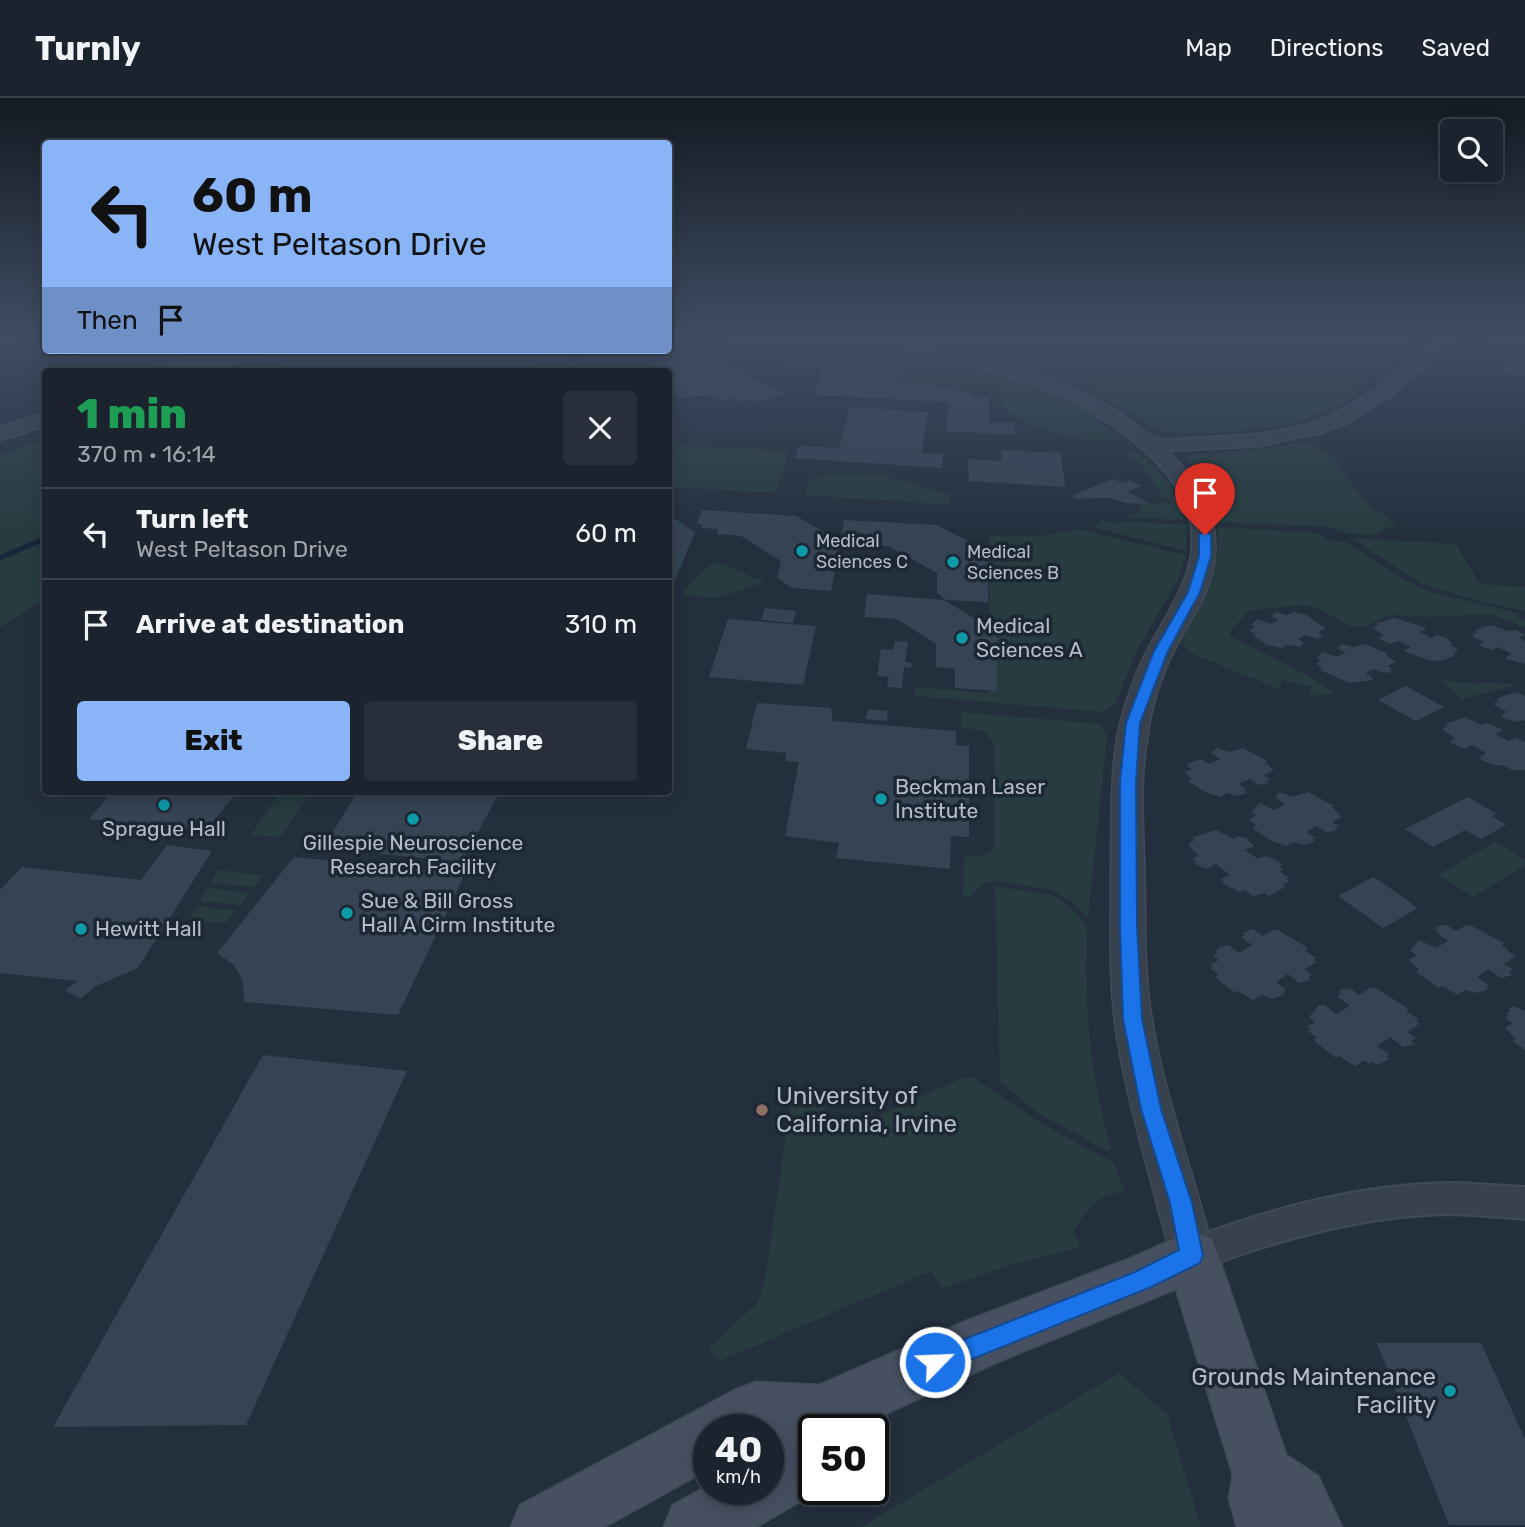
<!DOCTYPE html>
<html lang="en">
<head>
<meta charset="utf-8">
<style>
	:root { --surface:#1b232e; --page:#282f3a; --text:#f1f3f6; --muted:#a0a4aa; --line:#39404a; --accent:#8ab4f8 }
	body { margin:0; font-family:Rubik,sans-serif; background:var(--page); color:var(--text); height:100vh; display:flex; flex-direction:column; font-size:26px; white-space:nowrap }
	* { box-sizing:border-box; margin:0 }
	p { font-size:23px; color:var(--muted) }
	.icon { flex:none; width:38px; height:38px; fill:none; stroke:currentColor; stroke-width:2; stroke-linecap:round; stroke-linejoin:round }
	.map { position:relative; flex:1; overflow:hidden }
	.panel { position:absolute; left:42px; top:270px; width:630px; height:427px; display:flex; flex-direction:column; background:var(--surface); border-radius:7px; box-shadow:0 4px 18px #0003,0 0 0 2px var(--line) }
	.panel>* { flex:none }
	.hud { position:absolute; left:42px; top:42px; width:630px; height:214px; border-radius:7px; box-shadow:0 4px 18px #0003,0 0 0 2px var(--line); background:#8ab4f8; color:#111; overflow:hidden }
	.tools { position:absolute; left:1440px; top:21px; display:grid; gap:14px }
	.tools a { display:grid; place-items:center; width:63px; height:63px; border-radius:7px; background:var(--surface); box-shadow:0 4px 18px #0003,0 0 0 2px var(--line); font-size:35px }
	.speed { position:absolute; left:693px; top:1316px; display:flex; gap:14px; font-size:35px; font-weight:700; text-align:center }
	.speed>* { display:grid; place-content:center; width:91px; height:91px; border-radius:50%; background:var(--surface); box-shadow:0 4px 18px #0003,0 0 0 2px var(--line); line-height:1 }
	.speed small { font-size:18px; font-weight:400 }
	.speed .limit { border:4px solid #111; border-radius:10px; background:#fff; color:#111 }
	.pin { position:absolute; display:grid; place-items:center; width:60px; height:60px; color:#fff; margin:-72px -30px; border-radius:50% 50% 50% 0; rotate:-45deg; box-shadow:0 0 7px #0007 }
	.pin .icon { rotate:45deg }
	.me { position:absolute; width:77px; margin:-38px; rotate:66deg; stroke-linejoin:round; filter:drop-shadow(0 0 5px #0008) }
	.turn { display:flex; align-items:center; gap:24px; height:147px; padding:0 35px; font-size:32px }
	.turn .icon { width:91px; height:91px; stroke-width:2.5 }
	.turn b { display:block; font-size:49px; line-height:60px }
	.then { display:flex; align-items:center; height:66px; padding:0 35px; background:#0003; gap:14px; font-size:26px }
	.round { display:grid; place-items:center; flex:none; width:74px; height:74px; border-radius:7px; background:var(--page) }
	.overview { display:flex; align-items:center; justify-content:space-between; height:119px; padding:0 35px }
	h1 { font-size:42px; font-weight:800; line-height:52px; color:#1e9e55 }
	.button { display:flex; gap:14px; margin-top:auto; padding:14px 35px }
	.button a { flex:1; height:80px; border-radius:7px; background:var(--accent); color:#111; font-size:28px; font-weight:800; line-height:80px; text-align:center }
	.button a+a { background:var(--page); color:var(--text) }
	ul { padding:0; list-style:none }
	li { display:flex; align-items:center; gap:21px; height:91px; padding:0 35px; border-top:2px solid var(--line) }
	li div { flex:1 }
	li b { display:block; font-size:26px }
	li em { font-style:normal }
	header { display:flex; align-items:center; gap:42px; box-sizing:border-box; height:98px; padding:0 35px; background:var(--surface); border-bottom:2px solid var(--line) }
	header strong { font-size:33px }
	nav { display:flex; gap:38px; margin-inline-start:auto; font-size:24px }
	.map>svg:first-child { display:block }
</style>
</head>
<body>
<header>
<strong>Turnly</strong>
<nav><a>Map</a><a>Directions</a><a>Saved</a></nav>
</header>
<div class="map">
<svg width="1525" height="1429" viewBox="0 0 1525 1429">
	<rect width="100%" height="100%" fill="#242f3e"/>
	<!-- green -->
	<path fill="#263c3f" d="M 711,239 L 857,239 L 902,248 L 982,268 L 1029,285 L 1091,316 L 1089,317 L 1119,339 C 1100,351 1015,328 1003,308 C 1002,304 1001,301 1000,297 L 993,293 L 898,287 L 899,272 L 790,266 Z
		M 908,239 L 1419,239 L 1349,302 L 1299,324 L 1244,333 L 1189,336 L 1167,334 L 1153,329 L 1104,299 L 1048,274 L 971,252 Z
		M 324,252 L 546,252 L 532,271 L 527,273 L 260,273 Z
		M 45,341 L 45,501 L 0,529 L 0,357 Z
		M 1308,343 L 1335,360 L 1347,381 L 1368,406 L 1396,426 L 1373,437 L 1349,436 L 1330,429 L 1216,424 L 1198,384 L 1204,383 L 1188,362 L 1189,357 L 1262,351 Z
		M 668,347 L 786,353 L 788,354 L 776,395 L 669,389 Z
		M 1119,351 C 1151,350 1175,395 1185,422 L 1127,419 L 1140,414 L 1138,406 L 1173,405 L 1164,399 L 1138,363 Z
		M 847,375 L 882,378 L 950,397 L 949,407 L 805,397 L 808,384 L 812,380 Z
		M 1102,422 L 1118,426 L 1125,423 L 1186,427 L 1186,453 L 1092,429 Z
		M 1217,429 L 1317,435 L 1327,442 L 1346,444 L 1402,481 L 1428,493 L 1517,515 L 1520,521 L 1525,522 L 1525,530 L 1491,516 L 1427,519 L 1390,517 L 1362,529 L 1352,529 L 1317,510 L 1303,507 L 1250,512 L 1230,533 L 1230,538 L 1311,579 L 1334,595 L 1309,598 L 1312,589 L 1282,582 L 1279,591 L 1188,554 L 1182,543 C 1204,503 1223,476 1217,429 Z
		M 1079,431 L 1186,457 L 1178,482 L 1137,552 L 1115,606 L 1103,614 L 915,598 L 915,589 L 989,595 L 990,438 L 1040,438 Z
		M 1351,440 L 1456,446 L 1480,486 L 1525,489 L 1525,513 L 1482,504 L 1422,486 Z
		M 714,465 L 722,466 L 765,484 L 717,500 L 683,497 L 684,493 C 692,486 707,468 714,465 Z
		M 1440,581 C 1466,589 1492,582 1518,587 L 1461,601 Z
		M 961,614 L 1100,626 L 1107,638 L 1088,819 L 1071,803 L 1051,792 L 996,783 L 983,785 L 972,797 L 963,800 L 964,759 L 984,758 L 994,749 L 994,646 L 984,633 L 961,629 Z
		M 281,693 L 311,693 L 280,739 L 251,737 Z
		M 1495,744 L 1525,762 L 1525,768 L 1473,799 L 1438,777 Z
		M 218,772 L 264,777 L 254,789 L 211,785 Z
		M 995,788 L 1052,797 L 1064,804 L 1087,827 C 1084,905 1089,974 1111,1050 L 1108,1053 L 1041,1017 L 1000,984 Z
		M 207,790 L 250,795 L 240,807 L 200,803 Z
		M 197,808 L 236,813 L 225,825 L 189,822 Z
		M 972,979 L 1049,1030 L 1113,1064 L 1125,1094 C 1099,1095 1085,1112 1074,1134 L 1081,1149 L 1010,1167 L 942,1191 L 931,1173 L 720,1263 L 708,1251 L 758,1204 L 765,1181 L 792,997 L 818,1000 L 842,1034 L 963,980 Z
		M 1119,1275 L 1167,1316 L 1201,1429 L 861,1429 Z"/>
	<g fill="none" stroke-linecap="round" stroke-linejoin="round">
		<!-- stream-far1 -->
		<path stroke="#17263c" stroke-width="4.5" d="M 553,273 L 587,252"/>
		<!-- stream -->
		<path stroke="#17263c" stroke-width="5" d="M 0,460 L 46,440"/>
	</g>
	<!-- building -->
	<path fill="#364354" d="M 0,239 L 29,239 L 0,248 Z
		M 1057,239 L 1080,239 L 1098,243 L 1081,252 L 1048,243 Z
		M 1237,239 L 1273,239 L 1263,245 L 1309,255 L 1296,265 L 1191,240 Z
		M 1496,239 L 1525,239 L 1525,279 L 1501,274 L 1514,261 L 1479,253 Z
		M 46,243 L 46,252 L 102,252 L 69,264 L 24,249 Z
		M 700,253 L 785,296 L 756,304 L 751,301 L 741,304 L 732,300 L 721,302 L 709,296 L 681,301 L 668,291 L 668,273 L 634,271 Z
		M 823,268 L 900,272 L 898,287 L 959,290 L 959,293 L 971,294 L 970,298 L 989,299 L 989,325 L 1015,324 L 1015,337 L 946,333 L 948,304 L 815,297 Z
		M 850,309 L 928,314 L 922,355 L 943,356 L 942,370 L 795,360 L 799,348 L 839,350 Z
		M 1001,352 L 1061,355 L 1065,389 L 969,383 L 968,361 L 1002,363 Z
		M 1113,381 L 1122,385 L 1130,382 L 1142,388 L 1127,393 L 1150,406 L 1126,405 L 1109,400 L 1072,401 L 1076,400 L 1071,398 Z
		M 702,412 L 796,418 L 840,443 L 831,493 L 792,490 L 777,480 L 781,463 L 741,438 L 717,436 L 718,431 L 702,430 L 701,426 L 697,426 Z
		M 668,416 L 695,434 L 675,482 L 668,481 Z
		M 844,422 L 936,427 L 989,453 L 988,504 L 946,502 L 937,495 L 937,475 L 888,448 L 863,447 L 863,441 L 846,439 L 842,436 Z
		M 867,496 L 944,502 L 997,534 L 997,593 L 955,590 L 955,571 L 936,569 L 936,546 L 897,521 L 864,519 Z
		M 765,510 L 796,513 L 793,525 L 761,522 Z
		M 1276,514 L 1286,517 L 1294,514 L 1307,517 L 1326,531 L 1318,534 L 1323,537 L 1318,541 L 1306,537 L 1297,541 L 1304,545 L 1300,549 L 1287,547 L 1281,550 L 1268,547 L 1253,538 L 1256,537 L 1249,532 L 1255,529 L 1251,527 L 1258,521 L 1270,526 L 1279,522 L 1271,518 Z
		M 1394,520 L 1424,529 L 1426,531 L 1420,534 L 1431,540 L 1437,537 L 1447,540 L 1452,546 L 1450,547 L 1458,551 L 1453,556 L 1456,557 L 1444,562 L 1432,563 L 1406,554 L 1404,552 L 1411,549 L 1398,543 L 1391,546 L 1381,542 L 1379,540 L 1384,537 L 1373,530 L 1378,527 L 1375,526 Z
		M 728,521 L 816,528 L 803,587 L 709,579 Z
		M 1491,527 L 1508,533 L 1517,532 L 1525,537 L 1519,540 L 1525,543 L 1525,566 L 1507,561 L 1506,559 L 1512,556 L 1498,549 L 1492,552 L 1481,548 L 1479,546 L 1484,544 L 1472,538 L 1477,534 L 1474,532 Z
		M 895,543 L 908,544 L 905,564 L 912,565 L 911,570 L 904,569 L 902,590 L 887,589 L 889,579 L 877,578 L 881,551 L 893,552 Z
		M 1342,546 L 1353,549 L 1365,546 L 1388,556 L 1386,557 L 1396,564 L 1387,568 L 1393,571 L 1389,572 L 1392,574 L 1383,575 L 1375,571 L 1366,575 L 1374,582 L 1350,585 L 1320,572 L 1323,571 L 1316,565 L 1322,563 L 1317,560 L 1318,558 L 1324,554 L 1336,559 L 1346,555 L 1337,550 Z
		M 1406,588 L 1444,609 L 1416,623 L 1378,602 Z
		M 1515,594 L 1525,598 L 1525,622 L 1516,624 L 1504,620 L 1501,617 L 1507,614 L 1493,606 L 1499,603 L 1496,601 Z
		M 757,605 L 831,610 L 833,623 L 956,633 L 956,647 L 969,648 L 969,739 L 951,738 L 950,771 L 836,760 L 839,745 L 785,738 L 799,664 L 786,663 L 786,655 L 746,651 Z
		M 868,611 L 888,613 L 887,623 L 866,621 Z
		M 1465,619 L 1482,627 L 1487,625 L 1499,630 L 1502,633 L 1495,636 L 1509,643 L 1515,640 L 1525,644 L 1525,672 L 1512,672 L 1503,667 L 1493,667 L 1481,662 L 1480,659 L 1486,655 L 1472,647 L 1464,651 L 1453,646 L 1450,643 L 1455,640 L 1442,631 L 1448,628 L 1445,626 Z
		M 1217,650 L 1229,654 L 1243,650 L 1267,663 L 1265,664 L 1274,672 L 1264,677 L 1270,681 L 1266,683 L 1269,685 L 1259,687 L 1250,681 L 1239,686 L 1247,692 L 1244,693 L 1247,695 L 1237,698 L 1227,695 L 1220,699 L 1205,694 L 1188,683 L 1191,681 L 1185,674 L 1192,671 L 1187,668 L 1189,665 L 1200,661 L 1209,666 L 1220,661 L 1211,655 Z
		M 113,693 L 237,693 L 206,734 L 89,721 Z
		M 358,693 L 500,693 L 462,764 L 323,750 Z
		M 1280,694 L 1293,699 L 1308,694 L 1334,708 L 1332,709 L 1342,719 L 1332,724 L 1339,728 L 1335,730 L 1337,732 L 1327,735 L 1317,728 L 1306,734 L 1316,740 L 1312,741 L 1315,743 L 1305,747 L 1294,744 L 1287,748 L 1271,743 L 1253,730 L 1256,728 L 1249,721 L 1256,717 L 1251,714 L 1260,705 L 1274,712 L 1285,706 L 1275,699 Z
		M 1468,699 L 1497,716 L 1492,718 L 1506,727 L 1481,741 L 1465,732 L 1433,749 L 1405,731 Z
		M 1216,732 L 1234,741 L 1239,738 L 1246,740 L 1254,748 L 1245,752 L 1258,761 L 1266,758 L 1278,763 L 1282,767 L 1279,769 L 1283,772 L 1280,774 L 1289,780 L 1286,781 L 1289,783 L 1282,787 L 1285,789 L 1269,798 L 1265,795 L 1253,798 L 1245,792 L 1240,794 L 1222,785 L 1224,784 L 1221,781 L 1230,777 L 1216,766 L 1206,771 L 1194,765 L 1196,764 L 1192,761 L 1199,758 L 1188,746 L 1195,742 L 1192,740 Z
		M 167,747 L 212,753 L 138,870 L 96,888 L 80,901 L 65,892 L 78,883 L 0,875 L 0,792 L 22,769 L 141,782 Z
		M 294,759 L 465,776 L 398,917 L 244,904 L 243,883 L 234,867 L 217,855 Z
		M 1373,779 L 1380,783 L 1418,810 L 1383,830 L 1338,798 Z
		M 1441,827 L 1447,827 L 1456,833 L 1466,827 L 1472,828 L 1504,845 L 1502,847 L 1515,859 L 1504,866 L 1513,871 L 1509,874 L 1512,877 L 1501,880 L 1488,871 L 1477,879 L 1489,887 L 1486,889 L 1489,891 L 1478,895 L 1465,892 L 1458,897 L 1442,888 L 1439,890 L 1416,874 L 1419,872 L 1409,862 L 1417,857 L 1410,853 L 1419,842 L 1436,850 L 1448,843 L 1436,834 L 1438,833 L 1435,830 Z
		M 1253,831 L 1262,838 L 1273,832 L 1278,832 L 1308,850 L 1305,852 L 1316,860 L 1313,862 L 1317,864 L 1305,871 L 1312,877 L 1308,879 L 1311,882 L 1299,885 L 1288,876 L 1276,884 L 1286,892 L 1283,894 L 1285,896 L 1273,901 L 1262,897 L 1253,902 L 1238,893 L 1235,895 L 1215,879 L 1219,877 L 1210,870 L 1213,869 L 1210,867 L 1219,862 L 1213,858 L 1217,855 L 1215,854 L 1219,851 L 1218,850 L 1228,847 L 1239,855 L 1252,847 L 1241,839 L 1245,837 L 1242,835 Z
		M 1343,890 L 1346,892 L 1350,890 L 1359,897 L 1370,890 L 1376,890 L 1409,911 L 1406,913 L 1418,921 L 1416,923 L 1419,926 L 1407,934 L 1416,940 L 1411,943 L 1415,946 L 1403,949 L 1390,939 L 1377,948 L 1389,956 L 1386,959 L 1389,961 L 1377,967 L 1373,964 L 1369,966 L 1364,962 L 1355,968 L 1339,958 L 1336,960 L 1313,942 L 1317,940 L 1308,933 L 1310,931 L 1307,929 L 1315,924 L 1309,919 L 1319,907 L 1324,907 L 1336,916 L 1350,908 L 1337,898 L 1341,896 L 1338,894 Z
		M 1513,908 L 1525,913 L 1525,952 L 1512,943 L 1516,941 L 1505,930 L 1512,925 L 1505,920 L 1509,917 L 1506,916 L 1510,913 L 1508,911 Z
		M 263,957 L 407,973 L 246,1327 L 53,1329 Z
		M 1377,1245 L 1481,1245 L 1525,1341 L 1525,1427 L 1449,1427 Z"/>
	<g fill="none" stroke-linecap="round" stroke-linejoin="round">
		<!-- minor casing -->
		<g stroke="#414a57" stroke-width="4">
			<path id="minor" d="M 1457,1085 L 1525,1089 L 1525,1121 C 1498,1119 1471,1116 1444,1116 C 1357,1119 1273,1143 1192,1174 L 1179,1169 L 1173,1157 L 1179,1145 C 1268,1111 1361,1085 1457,1085 Z"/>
		</g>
		<!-- tertiary casing -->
		<g stroke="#414a57" stroke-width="3">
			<path id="tertiary" d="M 867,239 L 899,239 L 1004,264 L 1083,294 L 1120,315 L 1155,341 L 1178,341 L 1260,336 L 1306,327 L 1331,318 L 1377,290 L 1438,239 L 1457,239 L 1391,298 L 1345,326 L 1320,335 L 1260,348 L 1168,353 C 1206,391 1229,437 1207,491 C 1199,512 1185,531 1175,551 C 1160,579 1151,610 1147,642 C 1140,682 1143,723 1144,763 C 1146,816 1143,870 1152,922 C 1165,1002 1195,1078 1214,1157 L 1208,1172 L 1192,1178 L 1176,1172 L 1170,1157 C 1154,1088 1131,1020 1119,951 C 1108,892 1111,833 1111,773 C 1112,732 1110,689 1116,647 C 1121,615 1132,584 1146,555 C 1171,506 1208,464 1185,406 C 1178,388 1166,374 1152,360 C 1076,284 970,267 870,243 Z
				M 209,252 L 236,252 L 234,254 L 268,252 L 265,256 L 210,273 L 203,272 L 202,266 L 178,273 L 151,273 L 154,269 Z
				M 46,315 L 46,328 L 0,342 L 0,329 Z"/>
		</g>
		<!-- secondary casing -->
		<g stroke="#414a57" stroke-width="3">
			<path id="secondary" d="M 1192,1133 L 1211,1140 L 1218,1157 L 1286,1357 L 1318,1378 L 1342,1429 L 1237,1429 L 1229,1401 L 1233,1377 L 1176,1191 L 1000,1263 L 851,1332 L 814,1332 L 814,1391 L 821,1391 L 756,1429 L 664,1429 L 673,1407 L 709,1387 L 709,1391 L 768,1391 L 768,1355 L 779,1349 L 781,1343 L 768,1343 L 768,1332 L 709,1332 L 709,1371 L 604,1429 L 511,1429 L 520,1407 L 735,1292 L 756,1284 L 819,1287 L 961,1225 L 1126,1162 Z"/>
		</g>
		<!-- minor -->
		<use href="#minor" fill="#38414e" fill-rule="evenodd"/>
		<!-- tertiary -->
		<use href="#tertiary" fill="#38414e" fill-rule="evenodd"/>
		<!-- secondary -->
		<use href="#secondary" fill="#465061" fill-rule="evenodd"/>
	</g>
	<!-- sky -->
	<linearGradient id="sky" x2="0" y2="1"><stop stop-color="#141a22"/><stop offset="0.54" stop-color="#3f4d63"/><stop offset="1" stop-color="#3f4d63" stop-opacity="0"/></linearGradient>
	<rect width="1525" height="439" fill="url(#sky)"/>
	<!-- route -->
	<path fill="#1a73e8" stroke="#114b97" stroke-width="2" d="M 1205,433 L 1211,437 L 1211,458 L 1200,494 L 1168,553 L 1140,625 L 1136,684 L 1137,828 L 1142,921 L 1161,1011 L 1192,1105 L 1203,1157 L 1200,1165 L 1151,1189 L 935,1276 L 927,1273 L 923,1264 L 927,1256 L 1135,1174 L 1179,1152 L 1170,1105 L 1141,1011 L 1123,921 L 1120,828 L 1120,684 L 1126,625 L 1154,553 L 1188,494 L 1199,458 L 1199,437 Z"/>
	<!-- markers -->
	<g fill="#0f9aa8" stroke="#1d2633" stroke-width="2.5">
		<circle cx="802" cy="453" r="7"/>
		<circle cx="953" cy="464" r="7"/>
		<circle cx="962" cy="540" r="7"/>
		<circle cx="881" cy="701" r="7"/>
		<circle cx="164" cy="707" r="7"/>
		<circle cx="413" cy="721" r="7"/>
		<circle cx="347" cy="815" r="7"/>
		<circle cx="81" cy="831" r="7"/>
		<circle cx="1450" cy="1293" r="7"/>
	</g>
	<circle fill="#8d6e63" stroke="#1d2633" stroke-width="2.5" cx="762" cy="1012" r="7"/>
	<g text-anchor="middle" stroke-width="7" stroke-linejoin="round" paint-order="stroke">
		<!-- far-poi labels -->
		<g font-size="18" fill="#b4bcc9" stroke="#1d2633" text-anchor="start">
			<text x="816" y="449">Medical<tspan x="816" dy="21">Sciences C</tspan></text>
			<text x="967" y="460">Medical<tspan x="967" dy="21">Sciences B</tspan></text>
		</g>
		<!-- poi labels -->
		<g font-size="21" fill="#b4bcc9" stroke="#1d2633" text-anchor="start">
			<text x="976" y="535">Medical<tspan x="976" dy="24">Sciences A</tspan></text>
			<text x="895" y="696">Beckman Laser<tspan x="895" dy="24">Institute</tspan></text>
			<text x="164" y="738" text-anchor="middle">Sprague Hall</text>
			<text x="413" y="752" text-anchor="middle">Gillespie Neuroscience<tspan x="413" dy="24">Research Facility</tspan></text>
			<text x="361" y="810">Sue &amp; Bill Gross<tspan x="361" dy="24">Hall A Cirm Institute</tspan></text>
			<text x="95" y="838">Hewitt Hall</text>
		</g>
		<!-- near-poi labels -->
		<g font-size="24" fill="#b4bcc9" stroke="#1d2633" text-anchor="start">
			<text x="776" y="1006">University of<tspan x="776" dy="28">California, Irvine</tspan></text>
			<text x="1436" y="1287" text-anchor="end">Grounds Maintenance<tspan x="1436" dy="28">Facility</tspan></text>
		</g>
	</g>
</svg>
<div class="tools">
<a><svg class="icon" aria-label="search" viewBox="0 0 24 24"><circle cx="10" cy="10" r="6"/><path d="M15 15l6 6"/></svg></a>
</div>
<div class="speed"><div>40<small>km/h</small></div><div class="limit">50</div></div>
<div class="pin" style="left:1205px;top:437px;background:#d93025"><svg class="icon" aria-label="arrive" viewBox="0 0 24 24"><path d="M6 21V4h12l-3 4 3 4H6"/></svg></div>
<svg class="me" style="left:935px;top:1264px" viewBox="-20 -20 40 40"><circle r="17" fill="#1a73e8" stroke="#fff" stroke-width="3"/><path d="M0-11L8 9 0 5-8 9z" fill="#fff"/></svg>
<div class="hud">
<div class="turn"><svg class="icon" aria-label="left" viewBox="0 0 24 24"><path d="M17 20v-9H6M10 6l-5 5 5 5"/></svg><div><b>60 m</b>West Peltason Drive</div></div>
<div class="then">Then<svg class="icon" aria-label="arrive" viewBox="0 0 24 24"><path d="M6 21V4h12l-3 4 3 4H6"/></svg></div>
</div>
<section class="panel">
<div class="overview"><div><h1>1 min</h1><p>370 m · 16:14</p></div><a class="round"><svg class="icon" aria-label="close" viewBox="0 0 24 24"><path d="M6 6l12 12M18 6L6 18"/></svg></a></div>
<ul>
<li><svg class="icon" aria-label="left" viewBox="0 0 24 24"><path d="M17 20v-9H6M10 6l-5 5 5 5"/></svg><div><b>Turn left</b><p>West Peltason Drive</p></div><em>60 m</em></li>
<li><svg class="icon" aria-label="arrive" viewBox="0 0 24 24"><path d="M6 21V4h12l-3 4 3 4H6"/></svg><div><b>Arrive at destination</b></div><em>310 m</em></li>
</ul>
<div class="button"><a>Exit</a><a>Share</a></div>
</section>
</div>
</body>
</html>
